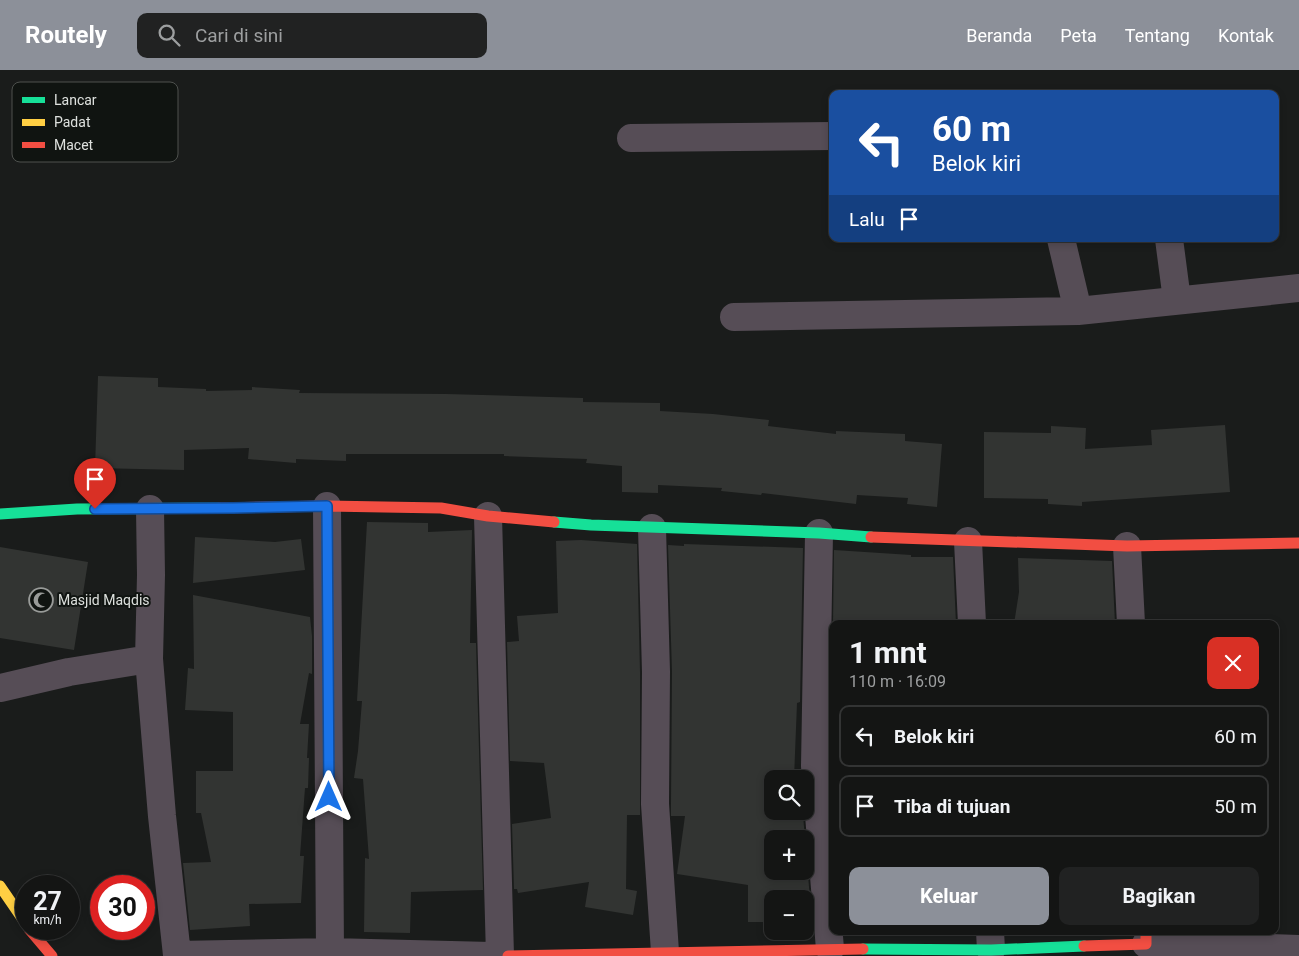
<!DOCTYPE html>
<html lang="id">
<head>
<meta charset="utf-8">
<style>
	:root { --surface:#141514; --page:#212222; --text:#f1f3f6; --muted:#9d9fa0; --line:#333434; --accent:#8c9099 }
	body { margin:0; font-family:Roboto,sans-serif; background:var(--page); color:var(--text); height:100vh; display:flex; flex-direction:column; font-size:19px; white-space:nowrap }
	* { box-sizing:border-box; margin:0 }
	p { font-size:16px; color:var(--muted) }
	.icon { flex:none; width:28px; height:28px; fill:none; stroke:currentColor; stroke-width:2; stroke-linecap:round; stroke-linejoin:round }
	.map { position:relative; flex:1; overflow:hidden }
	.details { position:absolute; left:829px; top:550px; width:450px; height:315px; display:flex; flex-direction:column; background:var(--surface); border-radius:10px; box-shadow:0 2px 8px #0003,0 0 0 1px var(--line) }
	.details>* { flex:none }
	.banner { position:absolute; left:829px; top:20px; width:450px; height:152px; border-radius:10px; box-shadow:0 2px 8px #0003,0 0 0 1px var(--line); background:#1a4fa0; color:#fff; overflow:hidden }
	.tools { position:absolute; left:764px; top:700px; display:grid; gap:10px }
	.tools a { display:grid; place-items:center; width:50px; height:50px; border-radius:10px; background:var(--surface); box-shadow:0 2px 8px #0003,0 0 0 1px var(--line); font-size:25px }
	.speed { position:absolute; left:15px; top:805px; display:flex; gap:10px; font-size:25px; font-weight:700; text-align:center }
	.speed>* { display:grid; place-content:center; width:65px; height:65px; border-radius:50%; background:var(--surface); box-shadow:0 2px 8px #0003,0 0 0 1px var(--line); line-height:1 }
	.speed small { font-size:12px; font-weight:400 }
	.speed .limit { border:8px solid #d22; background:#fff; color:#111 }
	.pin { position:absolute; display:grid; place-items:center; width:42px; height:42px; color:#fff; margin:-51px -21px; border-radius:50% 50% 50% 0; rotate:-45deg; box-shadow:0 0 5px #0007 }
	.pin .icon { rotate:45deg }
	.me { position:absolute; width:55px; margin:-28px; rotate:0deg; stroke-linejoin:round; filter:drop-shadow(0 0 4px #0008) }
	.turn { display:flex; align-items:center; gap:18px; height:105px; padding:0 20px; font-size:22px }
	.turn .icon { width:65px; height:65px; stroke-width:2.5 }
	.turn b { display:block; font-size:35px; line-height:42px }
	.then { display:flex; align-items:center; height:48px; padding:0 20px; background:#0003; gap:10px; font-size:19px }
	.round { display:grid; place-items:center; flex:none; width:52px; height:52px; border-radius:10px; background:var(--page) }
	.overview { display:flex; align-items:center; justify-content:space-between; height:85px; padding:0 20px }
	h1 { font-size:30px; font-weight:700; line-height:38px }
	.button { display:flex; gap:10px; margin-top:auto; padding:10px 20px }
	.button a { flex:1; height:58px; border-radius:10px; background:var(--accent); color:#fff; font-size:20px; font-weight:700; line-height:58px; text-align:center }
	.button a+a { background:var(--page); color:var(--text) }
	ul { padding:0; list-style:none }
	li { display:flex; align-items:center; gap:15px; height:62px; margin:0 10px 8px; padding:0 10px; border:2px solid var(--line); border-radius:10px }
	li div { flex:1 }
	li b { display:block; font-size:19px }
	li em { font-style:normal }
	header { display:flex; align-items:center; gap:30px; box-sizing:border-box; height:70px; padding:0 25px; background:var(--accent); color:#fff }
	header strong { font-size:24px }
	nav { display:flex; gap:28px; margin-inline-start:auto; font-size:18px }
	.search { width:350px; height:45px; background:var(--page); display:flex; align-items:center; gap:12px; box-sizing:border-box; padding:0 18px; border-radius:10px; color:var(--muted); font-size:19px }
	.map>svg:first-child { display:block }
</style>
</head>
<body>
<header>
<strong>Routely</strong>
<div class="search"><svg class="icon" aria-label="search" viewBox="0 0 24 24"><circle cx="10" cy="10" r="6"/><path d="M15 15l6 6"/></svg>Cari di sini</div>
<nav><a>Beranda</a><a>Peta</a><a>Tentang</a><a>Kontak</a></nav>
</header>
<div class="map">
<svg width="1299" height="886" viewBox="0 0 1299 886">
	<rect width="100%" height="100%" fill="#1a1c1b"/>
	<!-- building -->
	<path fill="#323432" fill-rule="evenodd" d="M 98,306 L 158,308 L 158,317 L 206,319 L 206,321 L 252,320 L 252,317 L 300,320 L 299,323 L 446,324 L 583,328 L 583,332 L 660,333 L 660,341 L 713,344 L 769,350 L 768,356 L 836,364 L 836,361 L 905,364 L 905,371 L 942,374 L 937,437 L 907,434 L 908,428 L 857,425 L 856,434 L 762,423 L 761,425 L 721,421 L 722,418 L 658,415 L 658,423 L 622,422 L 622,396 L 586,393 L 587,389 L 504,386 L 504,384 L 346,384 L 346,391 L 296,389 L 296,393 L 248,389 L 249,378 L 184,380 L 184,400 L 95,398 Z
		M 1225,355 L 1230,422 L 1082,432 L 1082,436 L 1048,434 L 1048,429 L 984,428 L 984,362 L 1051,363 L 1051,356 L 1086,358 L 1085,379 L 1152,375 L 1151,360 Z
		M 367,452 L 428,453 L 428,462 L 472,460 L 470,573 L 476,573 L 483,820 L 411,822 L 410,863 L 364,862 L 365,788 L 369,789 L 363,709 L 354,708 L 358,681 L 362,631 L 357,631 Z
		M 195,467 L 275,472 L 301,469 L 305,500 L 193,513 Z
		M 581,470 L 637,474 L 640,602 L 640,745 L 627,745 L 626,819 L 637,821 L 633,845 L 585,837 L 589,812 L 518,823 L 517,819 L 514,819 L 512,754 L 551,748 L 544,693 L 510,691 L 507,572 L 519,571 L 517,546 L 558,543 L 556,471 Z
		M 684,474 L 803,478 L 800,632 L 797,633 L 794,709 L 772,709 L 772,741 L 792,741 L 792,746 L 803,745 L 810,829 L 772,829 L 772,852 L 748,852 L 748,815 L 677,804 L 685,746 L 671,746 L 671,734 L 672,602 L 668,475 L 684,476 ZM 772,769 L 805,769 L 805,801 L 772,801 Z
		M 0,477 L 88,492 L 74,580 L 0,568 Z
		M 834,480 L 911,485 L 911,487 L 953,487 L 956,554 L 833,554 Z
		M 1018,488 L 1112,491 L 1115,554 L 1014,554 L 1019,522 Z
		M 193,525 L 310,547 L 312,566 L 312,604 L 309,603 L 300,654 L 309,654 L 307,688 L 309,688 L 308,718 L 305,718 L 300,786 L 304,786 L 301,833 L 249,834 L 250,856 L 190,860 L 183,793 L 211,792 L 201,743 L 196,743 L 196,701 L 233,701 L 233,642 L 185,640 L 188,598 L 194,599 Z"/>
	<g fill="none" stroke-linecap="round" stroke-linejoin="round">
		<!-- street -->
		<path stroke="#564d56" stroke-width="28" d="M 631,68 L 832,66
			M 1061,169 L 1078,241
			M 1169,169 L 1177,230
			M 734,247 L 1078,241 L 1299,218
			M 327,436 L 330,882
			M 488,446 L 500,886
			M 652,458 L 656,602 L 655,734 L 665,882
			M 819,463 L 815,696 L 830,879
			M 968,471 L 972,554
			M 1127,476 L 1131,554
			M 149,589 L 162,746 L 177,885 L 330,882 L 491,886
			M 0,618 L 69,602 L 149,589 L 151,505 L 150,439
			M 990,861 L 991,880
			M 1146,874 L 1299,879"/>
		<!-- fast -->
		<path stroke="#16e098" stroke-width="11" d="M 0,444 L 77,439 L 219,438
			M 554,452 L 591,455 L 819,463 L 871,467
			M 863,879 L 991,880 L 1084,876"/>
		<!-- slow -->
		<path stroke="#ffcf43" stroke-width="11" d="M 0,816 L 26,854"/>
		<!-- jam -->
		<path stroke="#f24e42" stroke-width="11" d="M 219,438 L 327,436 L 441,438 L 488,446 L 554,452
			M 871,467 L 1127,476 L 1299,473
			M 29,859 L 52,886
			M 1084,876 L 1146,874 L 1146,861
			M 508,886 L 863,879"/>
	</g>
	<g fill="none" stroke-linecap="round" stroke-linejoin="round">
		<!-- route casing -->
		<g stroke="#114b97" stroke-width="12">
			<path id="route" d="M 95,439 L 233,438 L 327,436 L 329,727"/>
		</g>
		<!-- route -->
		<use href="#route" stroke="#1a73e8" stroke-width="9"/>
	</g>
	<!-- icons -->
	<defs>
		<g id="mosque-ring" transform="scale(1.25)"><circle r="9.5" fill="#101411" stroke="#999b99" stroke-width="1.5"/><path d="M3.5-4.9A6 6 0 1 0 3.5 4.9A5 5 0 1 1 3.5-4.9Z" fill="#999b99"/></g>
	</defs>
	<g fill-rule="evenodd">
		<use href="#mosque-ring" x="41" y="530"/>
	</g>
	<g text-anchor="middle" stroke-width="4" stroke-linejoin="round" paint-order="stroke">
		<!-- poi labels -->
		<g font-size="14" fill="#dde0dd" stroke="#101411" text-anchor="start">
			<text x="58" y="535">Masjid Maqdis</text>
		</g>
	</g>
	<!-- legend -->
	<rect x="12" y="12" width="166" height="80" rx="8" fill="#101411" stroke="#4e514e" stroke-width="1"/>
	<rect x="22" y="27" width="23" height="6" fill="#16e098"/>
	<rect x="22" y="49" width="23" height="7" fill="#ffcf43"/>
	<rect x="22" y="72" width="23" height="6" fill="#f24e42"/>
	<g font-size="14" fill="#dde0dd">
		<text x="54" y="35">Lancar</text>
		<text x="54" y="57">Padat</text>
		<text x="54" y="80">Macet</text>
	</g>
</svg>
<div class="tools">
<a><svg class="icon" aria-label="search" viewBox="0 0 24 24"><circle cx="10" cy="10" r="6"/><path d="M15 15l6 6"/></svg></a>
<a>+</a>
<a>−</a>
</div>
<div class="speed"><div>27<small>km/h</small></div><div class="limit">30</div></div>
<div class="pin" style="left:95px;top:439px;background:#d93025"><svg class="icon" aria-label="arrive" viewBox="0 0 24 24"><path d="M6 21V4h12l-3 4 3 4H6"/></svg></div>
<svg class="me" style="left:329px;top:727px" viewBox="-20 -20 40 40"><path d="M0-17L14 15 0 8-14 15z" fill="#1a73e8" stroke="#fff" stroke-width="4"/></svg>
<div class="banner">
<div class="turn"><svg class="icon" aria-label="left" viewBox="0 0 24 24"><path d="M17 20v-9H6M10 6l-5 5 5 5"/></svg><div><b>60 m</b>Belok kiri</div></div>
<div class="then">Lalu<svg class="icon" aria-label="arrive" viewBox="0 0 24 24"><path d="M6 21V4h12l-3 4 3 4H6"/></svg></div>
</div>
<section class="details">
<div class="overview"><div><h1>1 mnt</h1><p>110 m · 16:09</p></div><a class="round" style="background:#d93025;color:#fff"><svg class="icon" aria-label="close" viewBox="0 0 24 24"><path d="M6 6l12 12M18 6L6 18"/></svg></a></div>
<ul>
<li><svg class="icon" aria-label="left" viewBox="0 0 24 24"><path d="M17 20v-9H6M10 6l-5 5 5 5"/></svg><div><b>Belok kiri</b></div><em>60 m</em></li>
<li><svg class="icon" aria-label="arrive" viewBox="0 0 24 24"><path d="M6 21V4h12l-3 4 3 4H6"/></svg><div><b>Tiba di tujuan</b></div><em>50 m</em></li>
</ul>
<div class="button"><a>Keluar</a><a>Bagikan</a></div>
</section>
</div>
</body>
</html>
